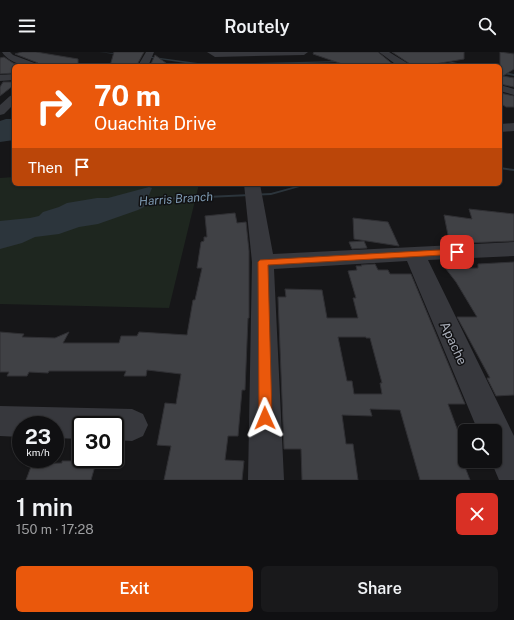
<!DOCTYPE html>
<html lang="en">
<head>
<meta charset="utf-8">
<style>
	:root { --surface:#101012; --page:#19191b; --text:#f1f3f6; --muted:#9c9d9f; --line:#303032; --accent:#ea580c }
	body { margin:0; font-family:"Public Sans",sans-serif; background:var(--page); color:var(--text); height:100vh; display:flex; flex-direction:column; font-size:15px; white-space:nowrap }
	* { box-sizing:border-box; margin:0 }
	p { font-size:13px; color:var(--muted) }
	.icon { flex:none; width:22px; height:22px; fill:none; stroke:currentColor; stroke-width:2; stroke-linecap:round; stroke-linejoin:round }
	.map { position:relative; height:428px; overflow:hidden }
	.side { display:flex; flex-direction:column; background:var(--surface); flex:1 }
	.side>* { flex:none }
	.top-card { position:absolute; left:12px; top:12px; width:490px; height:122px; border-radius:6px; box-shadow:0 1px 3px #0004,0 0 0 1px var(--line); background:#ea580c; color:#fff; overflow:hidden }
	.fabs { position:absolute; left:458px; top:372px; display:grid; gap:8px }
	.fabs a { display:grid; place-items:center; width:44px; height:44px; border-radius:6px; background:var(--surface); box-shadow:0 1px 3px #0004,0 0 0 1px var(--line); font-size:20px }
	.speed { position:absolute; left:12px; top:364px; display:flex; gap:8px; font-size:20px; font-weight:700; text-align:center }
	.speed>* { display:grid; place-content:center; width:52px; height:52px; border-radius:50%; background:var(--surface); box-shadow:0 1px 3px #0004,0 0 0 1px var(--line); line-height:1 }
	.speed small { font-size:10px; font-weight:400 }
	.speed .limit { border:2px solid #111; border-radius:6px; background:#fff; color:#111 }
	.pin { position:absolute; display:grid; place-items:center; width:34px; height:34px; color:#fff; margin:-17px; border-radius:8px; box-shadow:0 2px 6px #0006 }
	.me { position:absolute; width:44px; margin:-22px; rotate:359deg; stroke-linejoin:round; filter:drop-shadow(0 0 3px #0008) }
	.turn { display:flex; align-items:center; gap:14px; height:84px; padding:0 16px; font-size:18px }
	.turn .icon { width:52px; height:52px; stroke-width:2.5 }
	.turn b { display:block; font-size:28px; line-height:34px }
	.then { display:flex; align-items:center; height:38px; padding:0 16px; background:#0003; gap:8px; font-size:15px }
	.round { display:grid; place-items:center; flex:none; width:42px; height:42px; border-radius:6px; background:var(--page) }
	.overview { display:flex; align-items:center; justify-content:space-between; height:68px; padding:0 16px }
	h1 { font-size:24px; font-weight:600; line-height:30px }
	.cta { display:flex; gap:8px; margin-top:auto; padding:8px 16px }
	.cta a { flex:1; height:46px; border-radius:6px; background:var(--accent); color:#fff; font-size:16px; font-weight:600; line-height:46px; text-align:center }
	.cta a+a { background:var(--page); color:var(--text) }
	header { display:flex; justify-content:space-between; align-items:center; height:52px; padding:0 16px; background:var(--surface); font-size:18px; font-weight:600 }
	.map>svg:first-child { display:block }
</style>
</head>
<body>
<header><svg class="icon" aria-label="menu" viewBox="0 0 24 24"><path d="M4 6h16M4 12h16M4 18h16"/></svg>Routely<svg class="icon" aria-label="search" viewBox="0 0 24 24"><circle cx="10" cy="10" r="6"/><path d="M15 15l6 6"/></svg></header>
<div class="map">
<svg width="514" height="428" viewBox="0 0 514 428">
	<rect width="100%" height="100%" fill="#161618"/>
	<!-- green -->
	<path fill="#1e261f" d="M 14,125 L 14,132 L 199,132 L 169,256 L 0,252 L 0,126 Z"/>
	<!-- water -->
	<path fill="#2c353c" d="M 6,67 L 14,67 L 14,88 L 0,90 L 0,69 Z
		M 149,135 L 152,136 L 144,155 L 138,158 L 98,172 L 79,175 L 59,182 L 35,185 L 22,191 L 0,197 L 0,169 L 30,166 L 39,164 L 43,160 L 59,155 L 67,151 L 97,146 L 108,146 Z"/>
	<g fill="none" stroke-linecap="round" stroke-linejoin="round">
		<!-- stream -->
		<path fill="#2c353c" fill-rule="evenodd" d="M 99,0 L 122,2 L 121,3 Z
			M 146,4 L 205,12 L 342,9 L 343,10 L 205,14 L 145,5 Z
			M 442,9 L 443,8 L 472,14 L 467,14 Z
			M 500,19 L 514,22 L 514,24 L 500,21 Z
			M 500,115 L 514,117 L 514,119 L 500,117 Z
			M 304,132 L 310,132 L 271,143 L 140,149 L 138,148 L 140,147 L 271,141 Z"/>
	</g>
	<!-- building -->
	<path fill="#404145" stroke="#303034" fill-rule="evenodd" d="M 22,0 L 36,0 L 78,7 L 78,14 L 40,14 L 38,11 L 15,2 Z
		M 114,0 L 144,0 L 138,11 L 139,14 L 110,14 Z
		M 314,0 L 378,0 L 395,14 L 348,14 L 313,2 Z
		M 392,0 L 464,0 L 464,7 L 423,14 L 413,14 Z
		M 500,0 L 514,2 L 514,17 L 503,24 L 514,26 L 514,35 L 500,32 Z
		M 155,3 L 170,14 L 152,14 L 151,12 Z
		M 4,5 L 13,11 L 22,14 L 14,14 L 14,21 L 0,22 L 0,6 Z
		M 3,30 L 14,30 L 14,33 L 0,44 L 0,35 Z
		M 500,41 L 514,44 L 514,55 L 506,55 L 500,51 Z
		M 469,157 L 514,162 L 514,189 L 465,191 L 449,188 L 444,163 L 472,167 Z
		M 235,161 L 237,171 L 246,170 L 249,199 L 249,266 L 248,266 L 245,338 L 242,338 L 238,384 L 228,384 L 225,408 L 244,409 L 242,428 L 164,428 L 171,394 L 157,393 L 165,351 L 176,352 L 181,322 L 147,318 L 146,324 L 124,324 L 126,319 L 49,319 L 48,321 L 29,320 L 27,324 L 7,324 L 9,320 L 0,320 L 0,280 L 24,282 L 22,285 L 55,286 L 69,280 L 63,291 L 119,291 L 121,284 L 137,284 L 139,280 L 187,283 L 193,248 L 195,248 L 202,216 L 197,216 L 201,190 L 204,189 L 204,185 L 207,185 L 205,164 Z
		M 353,166 L 388,170 L 399,194 L 354,187 Z
		M 364,189 L 367,196 L 352,197 L 349,190 Z
		M 514,210 L 514,343 L 496,344 L 487,326 L 490,326 L 457,265 L 477,265 L 456,230 L 446,217 L 478,216 L 478,212 Z
		M 375,212 L 378,218 L 388,218 L 390,222 L 411,222 L 465,352 L 448,352 L 459,382 L 465,382 L 465,415 L 470,428 L 420,428 L 400,358 L 370,357 L 372,364 L 342,363 L 346,392 L 353,392 L 358,428 L 302,428 L 301,397 L 284,397 L 278,245 L 286,245 L 285,237 L 322,238 L 327,266 L 358,266 L 353,246 L 356,246 L 348,219 L 357,218 L 356,214 L 362,214 L 361,213 ZM 338,285 L 366,285 L 366,286 L 370,286 L 382,331 L 380,331 L 382,342 L 354,342 L 352,329 L 347,329 Z
		M 62,409 L 85,409 L 83,414 L 95,414 L 91,428 L 26,428 L 32,412 L 62,411 Z"/>
	<g fill="none" stroke-linecap="round" stroke-linejoin="round">
		<!-- minor -->
		<path fill="#37383d" fill-rule="evenodd" d="M 2,0 L 10,0 L 13,3 L 37,12 L 39,14 C 25,14 10,12 2,0 Z
			M 146,0 L 154,0 L 149,12 L 151,14 L 141,14 L 139,12 Z
			M 207,0 L 308,0 L 304,3 L 215,5 Z
			M 379,0 L 389,0 L 412,14 L 398,14 Z
			M 14,22 L 14,28 L 0,29 L 0,23 Z
			M 500,33 L 514,37 L 514,43 L 500,39 Z
			M 14,43 L 14,52 L 4,62 L 0,63 L 0,53 L 10,44 Z
			M 514,71 L 514,79 L 500,80 L 500,72 Z
			M 244,132 L 260,132 L 273,202 L 514,190 L 514,204 L 428,208 L 514,384 L 514,428 L 499,428 L 491,409 L 495,409 L 495,379 L 478,379 L 407,209 L 274,217 L 284,428 L 248,428 L 252,210 Z
			M 0,354 L 132,357 L 143,362 L 148,373 L 143,384 L 132,389 L 115,388 L 115,373 L 81,373 L 81,387 L 55,386 L 55,373 L 21,373 L 21,385 L 0,384 Z"/>
	</g>
	<!-- route -->
	<path fill="#ea580c" stroke="#983908" d="M 457,197 L 461,200 L 460,202 L 268,213 L 272,366 L 270,370 L 265,372 L 261,370 L 259,366 L 258,210 L 260,208 Z"/>
	<g text-anchor="middle" stroke-width="3" stroke-linejoin="round" paint-order="stroke">
		<!-- water labels -->
		<g font-size="12" font-style="italic" fill="#7f9bb3" stroke="#111113">
			<text transform="translate(176 147) rotate(-4)" y="4">Harris Branch</text>
		</g>
		<!-- near-street labels -->
		<g font-size="13" fill="#a8adb8" stroke="#111113">
			<text transform="translate(454 291) rotate(65)" y="5">Apache</text>
		</g>
	</g>
</svg>
<div class="fabs">
<a><svg class="icon" aria-label="search" viewBox="0 0 24 24"><circle cx="10" cy="10" r="6"/><path d="M15 15l6 6"/></svg></a>
</div>
<div class="speed"><div>23<small>km/h</small></div><div class="limit">30</div></div>
<div class="pin" style="left:457px;top:200px;background:#d93025"><svg class="icon" aria-label="arrive" viewBox="0 0 24 24"><path d="M6 21V4h12l-3 4 3 4H6"/></svg></div>
<svg class="me" style="left:265px;top:366px" viewBox="-20 -20 40 40"><path d="M0-17L14 15 0 8-14 15z" fill="#ea580c" stroke="#fff" stroke-width="4"/></svg>
<div class="top-card">
<div class="turn"><svg class="icon" aria-label="right" viewBox="0 0 24 24"><path d="M7 20v-9h11M14 6l5 5-5 5"/></svg><div><b>70 m</b>Ouachita Drive</div></div>
<div class="then">Then<svg class="icon" aria-label="arrive" viewBox="0 0 24 24"><path d="M6 21V4h12l-3 4 3 4H6"/></svg></div>
</div>
</div>
<section class="side">
<div class="overview"><div><h1>1 min</h1><p>150 m · 17:28</p></div><a class="round" style="background:#d93025;color:#fff"><svg class="icon" aria-label="close" viewBox="0 0 24 24"><path d="M6 6l12 12M18 6L6 18"/></svg></a></div>
<div class="cta"><a>Exit</a><a>Share</a></div>
</section>
</body>
</html>
